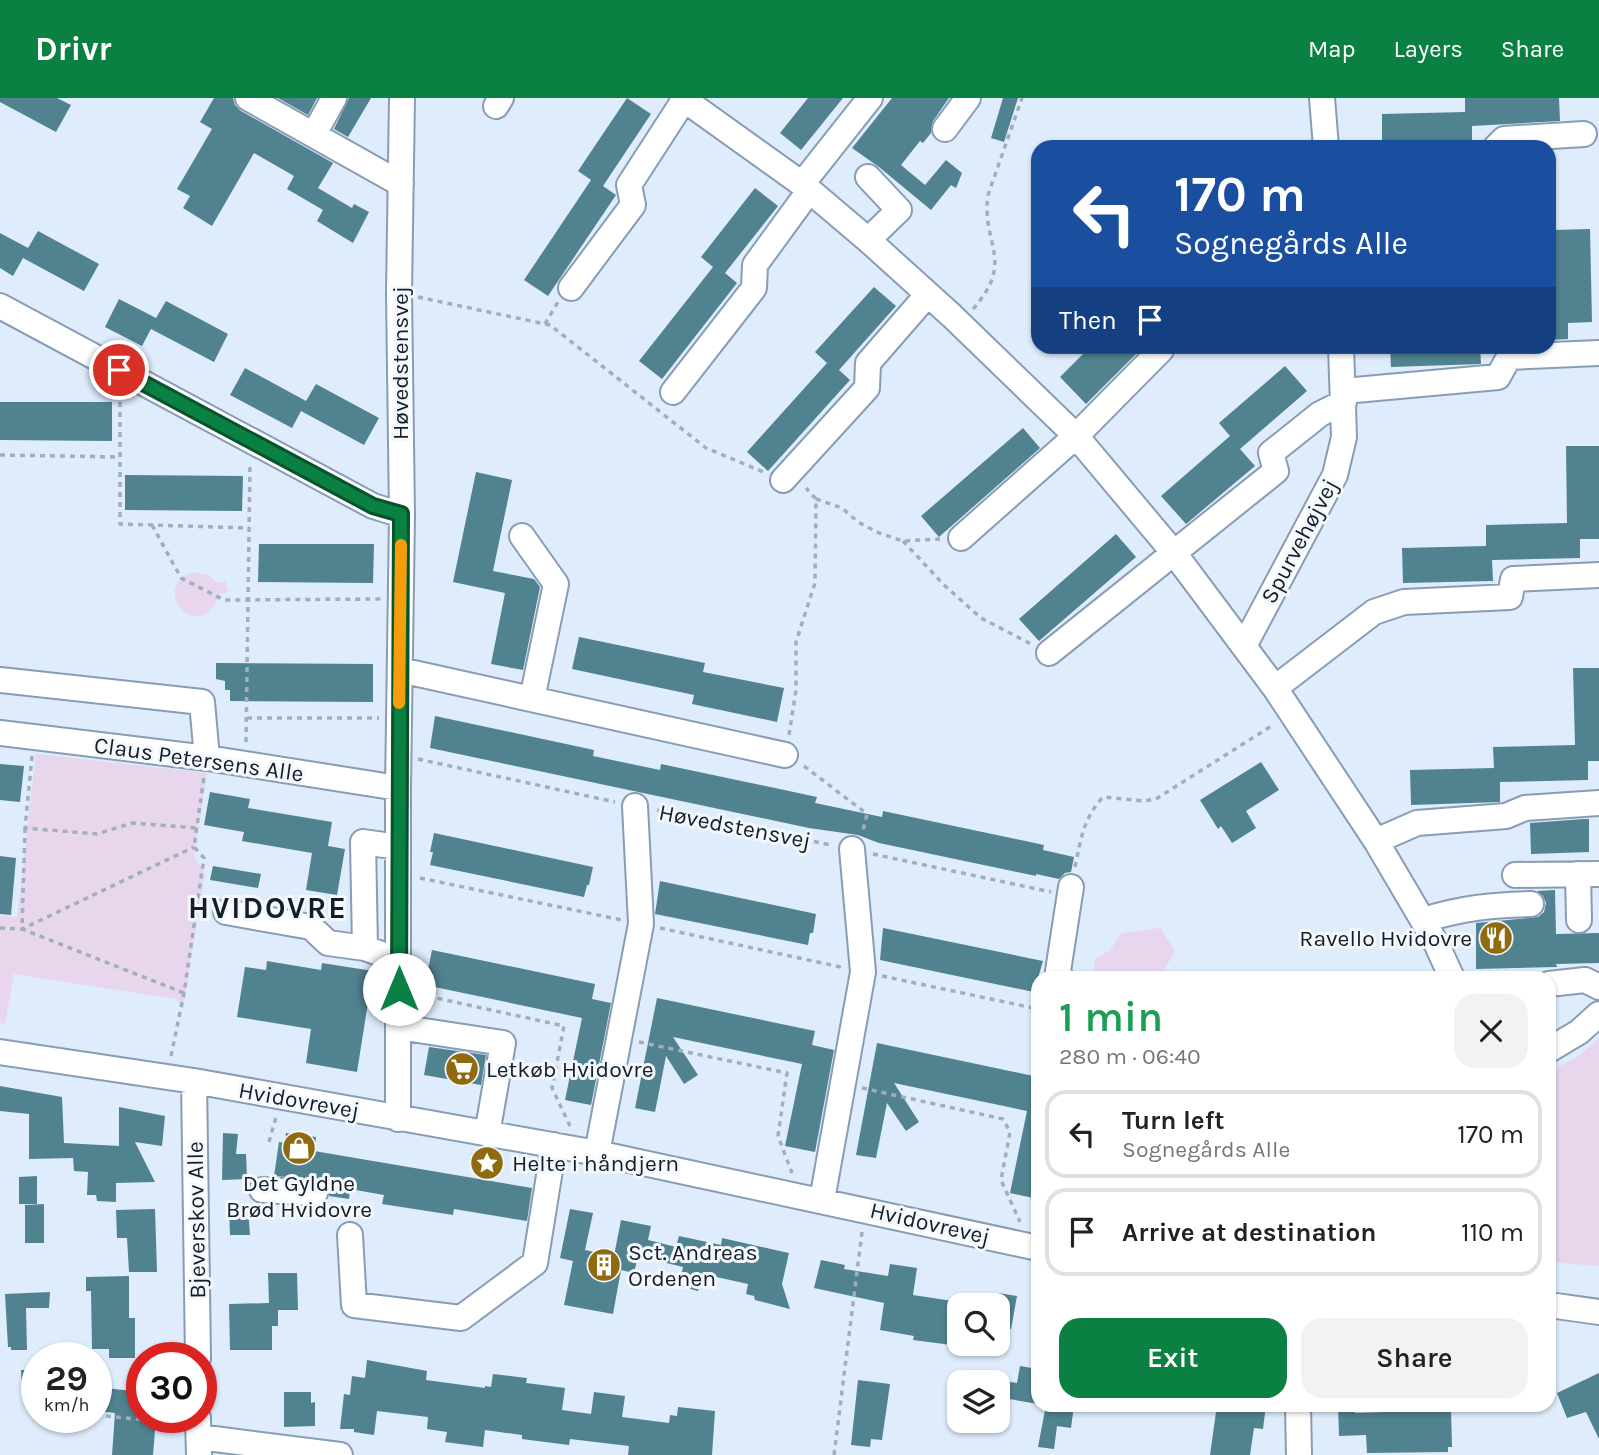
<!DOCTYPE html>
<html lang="en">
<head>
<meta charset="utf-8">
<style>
	:root { --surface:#fff; --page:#f2f2f2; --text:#222; --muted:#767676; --line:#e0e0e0; --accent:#0b8043 }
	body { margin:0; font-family:Karla,sans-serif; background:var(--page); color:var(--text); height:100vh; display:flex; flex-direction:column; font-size:26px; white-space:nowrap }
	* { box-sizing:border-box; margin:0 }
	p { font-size:23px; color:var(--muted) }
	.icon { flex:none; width:38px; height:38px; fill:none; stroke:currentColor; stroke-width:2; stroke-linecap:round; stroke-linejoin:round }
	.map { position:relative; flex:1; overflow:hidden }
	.sheet { position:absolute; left:1031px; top:873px; width:525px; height:441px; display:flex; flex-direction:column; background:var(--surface); border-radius:21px; box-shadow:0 2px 5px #0004 }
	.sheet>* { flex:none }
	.top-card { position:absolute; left:1031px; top:42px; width:525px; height:214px; border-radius:21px; box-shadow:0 2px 5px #0004; background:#1a4fa0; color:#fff; overflow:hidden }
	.tools { position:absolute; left:947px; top:1195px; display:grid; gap:14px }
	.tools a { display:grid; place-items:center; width:63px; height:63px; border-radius:14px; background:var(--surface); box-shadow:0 2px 5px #0004; font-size:35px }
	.speed { position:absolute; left:21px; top:1244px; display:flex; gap:14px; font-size:35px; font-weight:700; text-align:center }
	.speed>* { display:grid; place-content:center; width:91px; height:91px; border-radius:50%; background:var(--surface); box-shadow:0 2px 5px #0004; line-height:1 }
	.speed small { font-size:18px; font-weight:400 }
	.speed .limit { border:10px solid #d22; background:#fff; color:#111 }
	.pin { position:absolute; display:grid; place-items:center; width:60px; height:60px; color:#fff; margin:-30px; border:4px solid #fff; border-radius:50%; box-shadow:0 2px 7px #0007 }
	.me { position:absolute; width:77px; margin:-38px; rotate:0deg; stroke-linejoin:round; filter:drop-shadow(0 0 5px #0008) }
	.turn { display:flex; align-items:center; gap:24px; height:147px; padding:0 28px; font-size:32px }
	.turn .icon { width:91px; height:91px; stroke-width:2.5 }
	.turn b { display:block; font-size:49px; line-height:60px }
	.then { display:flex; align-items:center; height:66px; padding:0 28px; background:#0003; gap:14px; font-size:26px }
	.round { display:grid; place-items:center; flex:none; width:74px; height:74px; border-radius:21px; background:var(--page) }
	.headline { display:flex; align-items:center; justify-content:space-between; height:119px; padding:0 28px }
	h1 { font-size:42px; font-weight:600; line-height:52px; color:#1e9e55 }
	.button { display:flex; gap:14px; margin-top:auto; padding:14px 28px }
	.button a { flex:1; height:80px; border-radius:21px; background:var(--accent); color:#fff; font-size:28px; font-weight:600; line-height:80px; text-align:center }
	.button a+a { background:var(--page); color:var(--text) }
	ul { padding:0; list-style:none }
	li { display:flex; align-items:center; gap:21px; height:88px; margin:0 14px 10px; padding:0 14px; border:4px solid var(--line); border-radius:21px }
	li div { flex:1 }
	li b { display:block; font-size:26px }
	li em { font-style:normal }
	header { display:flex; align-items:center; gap:42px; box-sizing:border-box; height:98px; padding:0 35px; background:var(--accent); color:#fff }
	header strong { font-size:33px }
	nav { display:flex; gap:38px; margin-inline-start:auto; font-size:24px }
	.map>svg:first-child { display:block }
</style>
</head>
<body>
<header>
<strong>Drivr</strong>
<nav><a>Map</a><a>Layers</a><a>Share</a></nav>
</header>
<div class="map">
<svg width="1599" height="1357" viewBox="0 0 1599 1357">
	<rect width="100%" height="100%" fill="#deecfb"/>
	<!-- green -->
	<path fill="#e7d6ec" d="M 193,474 L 208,477 L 217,485 L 225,483 L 228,494 L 220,496 C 200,551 147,489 193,474 Z
		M 36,656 L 207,675 L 194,759 L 205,774 L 183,911 L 176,901 L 14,876 L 5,926 L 0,925 L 0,818 L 17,819 Z
		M 1160,830 L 1175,853 L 1160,879 L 1157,877 L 1151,880 L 1095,880 L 1094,862 L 1110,852 L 1122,835 Z
		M 1599,940 L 1599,1168 L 1549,1164 L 1549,974 L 1579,958 Z"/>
	<!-- building -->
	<path fill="#518290" d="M 0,0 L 57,0 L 71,7 L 56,34 L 0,4 Z
		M 214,0 L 233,0 L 235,7 L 241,13 L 333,65 L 318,90 L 352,110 L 354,106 L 369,114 L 353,145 L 317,123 L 323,112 L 287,91 L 294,78 L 254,55 L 212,128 L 183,110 L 190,98 L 177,91 L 212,31 L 200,24 Z
		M 278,0 L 317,0 L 308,17 Z
		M 349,0 L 371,0 L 348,39 L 334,31 Z
		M 627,0 L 651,16 L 603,88 L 616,97 L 548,198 L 524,182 L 591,82 L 578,73 Z
		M 808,0 L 843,0 L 801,52 L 780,35 Z
		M 892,0 L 949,0 L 933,23 L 931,35 L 923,45 L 920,43 L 901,67 L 925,87 L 946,62 L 962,75 L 956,90 L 951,87 L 931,112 L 879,69 L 852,50 Z
		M 1003,0 L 1018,0 L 1004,44 L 991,40 Z
		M 1465,0 L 1559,0 L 1560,23 L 1472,28 L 1472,49 L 1382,49 L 1382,16 L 1465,14 Z
		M 755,90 L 778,108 L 725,175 L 737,185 L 662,281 L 639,263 L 713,169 L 701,159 Z
		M 1590,131 L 1592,224 L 1568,225 L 1568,241 L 1549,242 L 1549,209 L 1555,209 L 1553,132 Z
		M 38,133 L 99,166 L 84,193 L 23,160 L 13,178 L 0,170 L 0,135 L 28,150 Z
		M 874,189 L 896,208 L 839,272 L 850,282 L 768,373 L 747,354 L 827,265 L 815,254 Z
		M 119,201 L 156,220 L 166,203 L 228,236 L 214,264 L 151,231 L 142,248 L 105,229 Z
		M 1091,248 L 1144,248 L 1086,306 L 1060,279 Z
		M 1390,248 L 1480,248 L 1481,266 L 1391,269 Z
		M 1285,268 L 1307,293 L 1240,351 L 1255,368 L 1186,426 L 1161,398 L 1230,338 L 1219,325 Z
		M 245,270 L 306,303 L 316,286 L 379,320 L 364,347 L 301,313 L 292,330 L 230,297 Z
		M 0,304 L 112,304 L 112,343 L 0,342 Z
		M 1023,330 L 1040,350 L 939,439 L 921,418 Z
		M 1566,348 L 1599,348 L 1599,441 L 1580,441 L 1580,460 L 1492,462 L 1493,483 L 1403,485 L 1402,450 L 1486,448 L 1486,427 L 1567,425 Z
		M 476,374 L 512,382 L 493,473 L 534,481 L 540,489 L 523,572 L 491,566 L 505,495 L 453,484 Z
		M 125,377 L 243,378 L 242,413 L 125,412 Z
		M 1116,436 L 1136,459 L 1039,543 L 1019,521 Z
		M 259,446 L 374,446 L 373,485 L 258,484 Z
		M 579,539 L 705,565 L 703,574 L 784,590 L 777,624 L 692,606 L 694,597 L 572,571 Z
		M 216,565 L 373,566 L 373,604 L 230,603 L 230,592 L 225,592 L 225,583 L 216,581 Z
		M 1573,570 L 1599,570 L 1599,663 L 1588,663 L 1588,682 L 1500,684 L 1500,704 L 1411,707 L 1410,672 L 1494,670 L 1493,649 L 1575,647 Z
		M 435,618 L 594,652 L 593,658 L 660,672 L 661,666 L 817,699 L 815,705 L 882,719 L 883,713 L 1044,747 L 1043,752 L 1074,759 L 1071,774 L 1065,775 L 1059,781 L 1036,776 L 1036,778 L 879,745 L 858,737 L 809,730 L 430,650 Z
		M 1261,664 L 1279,692 L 1246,713 L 1256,730 L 1232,745 L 1221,728 L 1218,731 L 1200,702 Z
		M 0,666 L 24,668 L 20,704 L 0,702 Z
		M 210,694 L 250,701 L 248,710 L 332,724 L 328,748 L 345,751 L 337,797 L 306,792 L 312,755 L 242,743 L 244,734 L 204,727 Z
		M 1584,721 L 1589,721 L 1589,754 L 1531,756 L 1530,725 Z
		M 434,735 L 593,769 L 589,787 L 587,787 L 584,799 L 430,767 L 433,754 L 430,754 Z
		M 0,758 L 16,760 L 11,817 L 0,816 Z
		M 213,768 L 261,776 L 258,790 L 210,782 Z
		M 660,783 L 816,816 L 813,835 L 810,835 L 808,847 L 655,816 Z
		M 1555,792 L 1556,836 L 1599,835 L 1599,865 L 1556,866 L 1557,869 L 1476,871 L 1476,825 L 1538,819 L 1544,814 L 1546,805 L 1543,798 L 1537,793 Z
		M 883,830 L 1043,863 L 1034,894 L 880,862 Z
		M 432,852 L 595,886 L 592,901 L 611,905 L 591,1007 L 565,1002 L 582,920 L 425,887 Z
		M 267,863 L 321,872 L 322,865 L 373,873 L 357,974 L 306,965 L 311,931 L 237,919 L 245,869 L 266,872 Z
		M 657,900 L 815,933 L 812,947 L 834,952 L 815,1054 L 785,1048 L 802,966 L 673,939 L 698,977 L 684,986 L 666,958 L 655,1014 L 635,1010 Z
		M 877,945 L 1038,979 L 1038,1101 L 1010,1095 L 1027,1013 L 894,985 L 919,1024 L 906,1033 L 887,1005 L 876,1060 L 856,1057 Z
		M 429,949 L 486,957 L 481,987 L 424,977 Z
		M 0,988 L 62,999 L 64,1045 L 119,1048 L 119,1009 L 165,1018 L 162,1048 L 135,1044 L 155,1084 L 116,1085 L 116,1104 L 97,1103 L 96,1097 L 87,1097 L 88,1074 L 74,1073 L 73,1060 L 29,1061 L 29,1016 L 0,1013 Z
		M 223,1035 L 238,1036 L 236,1056 L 246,1056 L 247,1081 L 222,1082 Z
		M 286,1035 L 316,1039 L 314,1053 L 532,1090 L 527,1123 L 454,1111 L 453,1117 L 382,1106 L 384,1097 L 350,1091 L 349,1101 L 329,1098 L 329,1089 L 323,1082 L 274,1078 L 279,1044 L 285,1045 Z
		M 37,1078 L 37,1106 L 19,1106 L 19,1079 Z
		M 44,1106 L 44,1145 L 25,1145 L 25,1107 Z
		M 248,1110 L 250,1137 L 230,1137 L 229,1111 Z
		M 155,1111 L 157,1174 L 129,1174 L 127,1140 L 117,1140 L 116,1112 Z
		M 570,1111 L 593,1115 L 585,1152 L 614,1158 L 621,1122 L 651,1128 L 648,1142 L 676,1149 L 679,1138 L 721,1147 L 722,1140 L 789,1155 L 782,1186 L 790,1211 L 755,1202 L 754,1198 L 746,1196 L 748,1186 L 703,1176 L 698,1193 L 679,1188 L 683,1169 L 638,1158 L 634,1175 L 621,1172 L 613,1216 L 564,1207 L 573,1163 L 560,1160 Z
		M 821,1162 L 845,1167 L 844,1171 L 888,1178 L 890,1166 L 917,1170 L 913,1197 L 959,1204 L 959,1248 L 913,1242 L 914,1238 L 880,1232 L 884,1205 L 814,1190 Z
		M 268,1175 L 297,1175 L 298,1212 L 278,1212 L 278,1228 L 272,1228 L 272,1252 L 230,1252 L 229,1206 L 269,1205 Z
		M 129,1178 L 129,1220 L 135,1220 L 135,1260 L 109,1260 L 109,1251 L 92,1251 L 91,1193 L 86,1193 L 86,1179 Z
		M 50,1194 L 49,1210 L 26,1210 L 27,1252 L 11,1252 L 11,1249 L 8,1249 L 5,1196 Z
		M 998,1195 L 1017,1198 L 1011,1231 L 998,1229 Z
		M 367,1262 L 427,1273 L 426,1282 L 485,1290 L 485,1288 L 491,1289 L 493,1276 L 527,1280 L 526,1285 L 565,1290 L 562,1312 L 591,1316 L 594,1294 L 625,1298 L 622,1319 L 669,1325 L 670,1317 L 677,1318 L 678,1309 L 715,1313 L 712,1357 L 628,1357 L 629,1348 L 570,1341 L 569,1347 L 522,1341 L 522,1337 L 485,1332 L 483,1349 L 445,1344 L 447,1334 L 427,1331 L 428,1319 L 377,1313 L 374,1337 L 354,1334 L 354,1331 L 340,1331 L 344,1296 L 350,1297 L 352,1278 L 365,1280 Z
		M 1020,1268 L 1038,1271 L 1038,1306 L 998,1299 L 998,1282 L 1017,1285 Z
		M 21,1272 L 37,1272 L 37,1289 L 22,1290 Z
		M 1599,1275 L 1599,1341 L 1586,1314 L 1567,1320 L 1557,1295 Z
		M 858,1282 L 890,1286 L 882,1342 L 871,1341 L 870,1349 L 851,1347 Z
		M 96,1289 L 142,1294 L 142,1320 L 156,1320 L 153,1357 L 112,1357 L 115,1315 L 96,1313 Z
		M 284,1294 L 311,1294 L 311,1305 L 315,1304 L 315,1328 L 284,1329 Z
		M 1046,1307 L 1074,1307 L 1071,1330 L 1057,1328 L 1054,1351 L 1038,1349 Z
		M 1217,1307 L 1266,1307 L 1263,1331 L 1254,1330 L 1250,1357 L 1210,1357 Z
		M 1338,1307 L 1355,1307 L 1355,1315 L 1451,1312 L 1452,1349 L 1448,1349 L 1448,1354 L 1367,1355 L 1366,1337 L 1339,1338 Z"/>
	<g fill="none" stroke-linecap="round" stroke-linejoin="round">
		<!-- minor casing -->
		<g stroke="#889db5" stroke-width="28">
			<path id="minor" d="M 248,0 L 401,86
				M 682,0 L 802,86 L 868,142 L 952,218 L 1076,338 L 1174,455 L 1275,590 L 1376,743 L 1436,845 L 1452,880
				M 1322,0 L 1326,49
				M 496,8 L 501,0
				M 945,31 L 968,0
				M 314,36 L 334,0
				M 1496,49 L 1504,41 L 1584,36
				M 868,79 L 899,112 L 868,142
				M 802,86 L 870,0
				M 571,190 L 633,107 L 629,87 L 684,2
				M 0,208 L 373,408 L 402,417
				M 1344,293 L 1498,279 L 1509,259 L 1598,255
				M 673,294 L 754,190 L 755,167 L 809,93
				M 783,382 L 867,290 L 868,265 L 928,196
				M 522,438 L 556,486 L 532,601
				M 961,440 L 1076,338 L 1161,252 L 1161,248
				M 1244,548 L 1335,377 L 1344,339 L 1341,248
				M 1049,555 L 1276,373 L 1271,355 L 1320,316 L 1344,304
				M 400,572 L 785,657
				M 0,582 L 202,604 L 207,660
				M 1275,590 L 1374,514 L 1404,504 L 1510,499 L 1513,481 L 1599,477
				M 0,635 L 207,660 L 398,690
				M 1376,743 L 1417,725 L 1506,718 L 1525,710 L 1599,705
				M 1578,776 L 1579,822
				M 1515,777 L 1599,776
				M 226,814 L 311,829 L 328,845 L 365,850 L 398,862
				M 1423,822 C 1463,810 1490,807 1531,806
				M 365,850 L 363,744 L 398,749
				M 1061,880 L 1058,873 L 1071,789
				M 1549,886 L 1585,882 L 1599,889
				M 398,929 L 503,945 L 487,1036
				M 1549,952 L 1579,934 L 1599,916
				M 0,954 L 194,983 L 597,1055 L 1038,1150
				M 194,983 L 198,1260
				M 398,1021 L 398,690 L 402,417 L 399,195 L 402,0
				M 597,1055 L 641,826 L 635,708
				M 262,1092 L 315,1095
				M 822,1102 L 863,874 L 852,751
				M 350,1137 L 354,1207 L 461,1220 L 535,1165 L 554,1047
				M 1549,1207 L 1599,1214
				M 1298,1307 L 1299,1357
				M 198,1320 L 199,1357
				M 199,1339 L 340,1357"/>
		</g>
		<!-- path -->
		<path stroke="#a2aebb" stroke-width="3.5" stroke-dasharray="5 5" stroke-linecap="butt" d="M 418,199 L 550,227 L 706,350 L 766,375
			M 973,211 C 1016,162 981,147 988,97 L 1022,0
			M 545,226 L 558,204
			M 120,294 L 120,426 L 249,430
			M 0,357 L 120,359
			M 816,401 L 842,410 L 858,424 L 879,435 L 903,443 L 940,441
			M 152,427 L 181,480 L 224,502 L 381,501
			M 903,443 L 943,486 L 981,520 L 1031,546
			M 247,620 L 379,620
			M 789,637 L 796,592 L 796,544 L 815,485 L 816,401 L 806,390
			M 246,644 L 250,365
			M 32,658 L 25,730 L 97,736 L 132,725 L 197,730
			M 418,661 L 615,704
			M 804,668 L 867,716 L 863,733
			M 657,712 L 831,747
			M 25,730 L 22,831 L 184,895
			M 873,756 L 1051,794
			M 1075,769 C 1081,741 1083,721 1103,699 L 1143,703 L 1156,701 L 1273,627
			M 420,780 L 622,822
			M 0,830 L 22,831 L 194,749
			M 660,830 L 841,869
			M 882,878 L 1038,911
			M 418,896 L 564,928 L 552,990 L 570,1028
			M 639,944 L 787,975 L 778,1038 L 792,1075
			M 171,958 L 184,895 L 204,760 L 194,749 L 204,679
			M 862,990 L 1003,1021 L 1010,1034 L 1001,1082 L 1020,1124
			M 269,1044 L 276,1019
			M 96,1317 L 178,1325
			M 834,1357 L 862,1134"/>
		<!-- minor -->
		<use href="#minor" stroke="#fff" stroke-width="24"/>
	</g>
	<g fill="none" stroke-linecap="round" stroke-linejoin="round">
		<!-- route casing -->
		<g stroke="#07532c" stroke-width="18">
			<path id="route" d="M 119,272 L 373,408 L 401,416 L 399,891"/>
		</g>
		<!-- route -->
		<use href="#route" stroke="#0b8043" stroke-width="12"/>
		<!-- slow -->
		<path stroke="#f59e0b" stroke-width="12" d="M 399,605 L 401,447"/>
	</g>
	<!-- icons -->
	<defs>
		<g id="restaurant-disc" transform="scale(1.75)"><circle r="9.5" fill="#8f6a0f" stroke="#f3f8fd"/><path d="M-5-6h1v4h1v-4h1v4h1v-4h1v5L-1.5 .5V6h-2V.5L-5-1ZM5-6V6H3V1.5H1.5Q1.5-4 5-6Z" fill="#fff"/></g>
		<g id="supermarket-disc" transform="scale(1.75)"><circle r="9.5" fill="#8f6a0f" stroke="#f3f8fd"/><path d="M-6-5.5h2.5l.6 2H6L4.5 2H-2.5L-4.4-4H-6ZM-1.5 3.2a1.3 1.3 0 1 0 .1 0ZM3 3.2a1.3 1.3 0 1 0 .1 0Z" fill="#fff"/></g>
		<g id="shop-disc" transform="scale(1.75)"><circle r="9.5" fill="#8f6a0f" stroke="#f3f8fd"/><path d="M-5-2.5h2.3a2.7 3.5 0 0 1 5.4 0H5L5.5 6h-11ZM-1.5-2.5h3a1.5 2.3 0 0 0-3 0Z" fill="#fff"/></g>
		<g id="sight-disc" transform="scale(1.75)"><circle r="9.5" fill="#8f6a0f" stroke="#f3f8fd"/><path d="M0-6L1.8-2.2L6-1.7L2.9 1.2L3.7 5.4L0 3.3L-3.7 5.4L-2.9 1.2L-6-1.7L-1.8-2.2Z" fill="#fff"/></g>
		<g id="building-disc" transform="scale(1.75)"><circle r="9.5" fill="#8f6a0f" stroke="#f3f8fd"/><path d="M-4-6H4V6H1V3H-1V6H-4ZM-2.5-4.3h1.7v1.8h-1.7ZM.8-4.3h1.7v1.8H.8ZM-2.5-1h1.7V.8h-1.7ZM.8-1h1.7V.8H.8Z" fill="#fff"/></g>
	</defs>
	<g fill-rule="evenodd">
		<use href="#restaurant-disc" x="1496" y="840"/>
		<use href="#supermarket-disc" x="462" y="971"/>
		<use href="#shop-disc" x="299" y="1050"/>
		<use href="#sight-disc" x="487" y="1065"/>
		<use href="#building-disc" x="604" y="1167"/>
	</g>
	<g text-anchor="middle" stroke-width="6" stroke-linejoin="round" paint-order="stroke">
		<!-- street labels -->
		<g font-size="23" fill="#151d26" stroke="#f3f8fd">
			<text transform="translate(400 265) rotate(-90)" y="8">Høvedstensvej</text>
			<text transform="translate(1299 443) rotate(-62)" y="8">Spurvehøjvej</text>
			<text transform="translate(199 661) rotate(8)" y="8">Claus Petersens Alle</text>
			<text transform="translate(735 728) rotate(11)" y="8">Høvedstensvej</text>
			<text transform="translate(299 1002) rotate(10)" y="8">Hvidovrevej</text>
			<text transform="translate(196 1122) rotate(-91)" y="8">Bjeverskov Alle</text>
			<text transform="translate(930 1125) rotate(13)" y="8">Hvidovrevej</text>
		</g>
		<!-- poi labels -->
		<g font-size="23" fill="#151d26" stroke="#f3f8fd" text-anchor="start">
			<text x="1472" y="848" text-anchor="end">Ravello Hvidovre</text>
			<text x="486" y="979">Letkøb Hvidovre</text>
			<text x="512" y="1073">Helte i håndjern</text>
			<text x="299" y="1093" text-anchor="middle">Det Gyldne<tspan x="299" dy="26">Brød Hvidovre</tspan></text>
			<text x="628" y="1162">Sct. Andreas<tspan x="628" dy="26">Ordenen</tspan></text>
		</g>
		<!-- district labels -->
		<g font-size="30" font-weight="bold" letter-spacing="2" fill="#151d26" stroke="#f3f8fd">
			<text x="268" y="820">HVIDOVRE</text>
		</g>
	</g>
</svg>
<div class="tools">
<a><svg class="icon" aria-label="search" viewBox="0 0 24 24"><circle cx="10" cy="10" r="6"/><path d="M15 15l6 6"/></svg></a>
<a><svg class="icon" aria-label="layers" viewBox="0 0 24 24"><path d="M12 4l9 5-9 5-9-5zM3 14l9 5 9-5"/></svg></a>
</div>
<div class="speed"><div>29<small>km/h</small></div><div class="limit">30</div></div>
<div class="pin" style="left:119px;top:272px;background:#d93025"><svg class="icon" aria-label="arrive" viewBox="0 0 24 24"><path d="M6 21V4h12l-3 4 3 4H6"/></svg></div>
<svg class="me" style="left:399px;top:891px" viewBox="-20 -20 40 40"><circle r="19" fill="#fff"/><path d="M0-13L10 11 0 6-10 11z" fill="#0b8043"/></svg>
<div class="top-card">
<div class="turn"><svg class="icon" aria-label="left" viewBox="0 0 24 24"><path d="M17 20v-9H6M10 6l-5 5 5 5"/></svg><div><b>170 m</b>Sognegårds Alle</div></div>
<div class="then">Then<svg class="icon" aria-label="arrive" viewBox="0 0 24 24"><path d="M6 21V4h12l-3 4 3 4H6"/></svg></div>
</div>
<section class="sheet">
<div class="headline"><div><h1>1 min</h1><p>280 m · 06:40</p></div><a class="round"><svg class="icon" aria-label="close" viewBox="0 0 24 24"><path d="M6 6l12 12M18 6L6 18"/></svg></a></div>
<ul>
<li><svg class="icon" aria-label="left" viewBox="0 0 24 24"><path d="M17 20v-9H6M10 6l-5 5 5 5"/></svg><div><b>Turn left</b><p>Sognegårds Alle</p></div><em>170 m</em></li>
<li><svg class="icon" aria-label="arrive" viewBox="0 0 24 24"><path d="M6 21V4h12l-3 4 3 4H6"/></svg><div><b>Arrive at destination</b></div><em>110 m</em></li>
</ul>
<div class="button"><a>Exit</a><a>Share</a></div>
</section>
</div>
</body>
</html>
